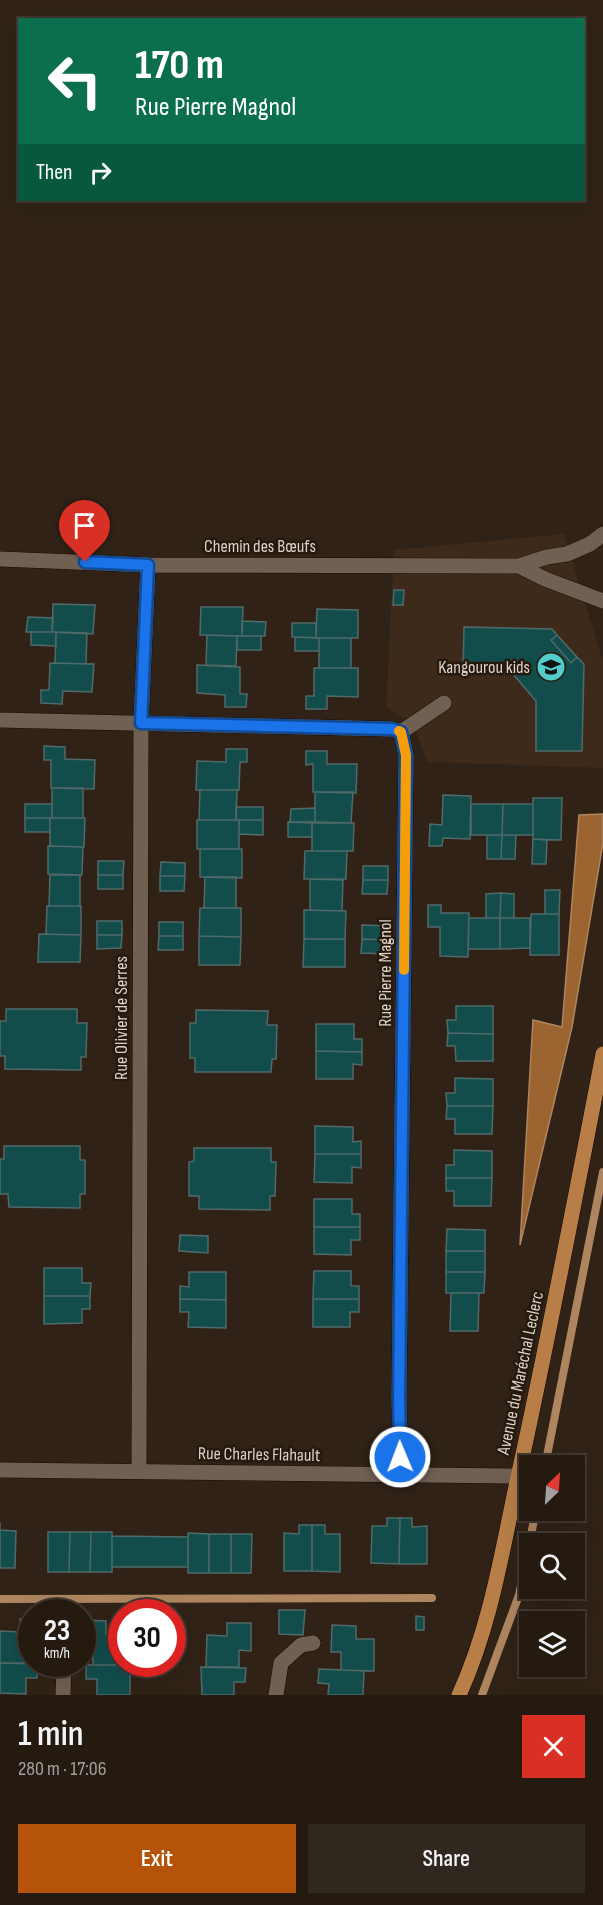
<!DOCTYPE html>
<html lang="en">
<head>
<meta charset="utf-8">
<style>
	:root { --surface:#241a10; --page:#30271e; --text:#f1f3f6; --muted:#a3a19f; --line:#413830; --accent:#b45309 }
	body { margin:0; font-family:"Sofia Sans Condensed",sans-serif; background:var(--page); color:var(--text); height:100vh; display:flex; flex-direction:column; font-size:22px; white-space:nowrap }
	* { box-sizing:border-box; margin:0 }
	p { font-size:20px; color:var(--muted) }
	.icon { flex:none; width:33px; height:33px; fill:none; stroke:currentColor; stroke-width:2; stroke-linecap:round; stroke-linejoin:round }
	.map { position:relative; height:1695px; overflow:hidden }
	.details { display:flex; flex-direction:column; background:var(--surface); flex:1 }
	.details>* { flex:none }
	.top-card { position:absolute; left:18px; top:18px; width:567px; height:183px; border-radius:0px; box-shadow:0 6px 24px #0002,0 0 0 2px var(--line); background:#0b6e4f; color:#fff; overflow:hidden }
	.needle { width:39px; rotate:25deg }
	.controls { position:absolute; left:519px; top:1455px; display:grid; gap:12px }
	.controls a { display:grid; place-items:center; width:66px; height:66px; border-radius:0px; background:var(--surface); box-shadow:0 6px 24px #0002,0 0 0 2px var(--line); font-size:30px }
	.speed { position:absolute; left:18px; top:1599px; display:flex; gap:12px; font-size:30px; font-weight:700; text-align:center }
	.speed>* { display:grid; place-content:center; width:78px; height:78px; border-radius:50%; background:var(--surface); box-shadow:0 6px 24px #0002,0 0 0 2px var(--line); line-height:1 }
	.speed small { font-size:15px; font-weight:400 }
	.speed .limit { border:9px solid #d22; background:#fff; color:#111 }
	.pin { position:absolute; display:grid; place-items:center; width:51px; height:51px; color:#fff; margin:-62px -26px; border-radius:50% 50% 50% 0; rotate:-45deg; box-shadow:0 0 6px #0007 }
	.pin .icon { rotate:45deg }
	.me { position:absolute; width:66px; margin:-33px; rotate:359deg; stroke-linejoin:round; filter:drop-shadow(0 0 4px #0008) }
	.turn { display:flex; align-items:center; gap:21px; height:126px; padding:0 18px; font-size:27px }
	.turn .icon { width:78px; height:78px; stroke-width:2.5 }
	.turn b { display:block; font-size:42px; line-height:51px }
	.then { display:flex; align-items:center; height:57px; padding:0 18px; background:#0003; gap:12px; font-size:22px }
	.round { display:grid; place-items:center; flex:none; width:63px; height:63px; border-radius:0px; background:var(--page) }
	.summary { display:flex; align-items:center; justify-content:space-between; height:102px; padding:0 18px }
	h1 { font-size:36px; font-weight:600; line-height:45px }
	.action { display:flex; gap:12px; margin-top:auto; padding:12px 18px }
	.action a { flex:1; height:69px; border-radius:0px; background:var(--accent); color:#fff; font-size:24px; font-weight:600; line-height:69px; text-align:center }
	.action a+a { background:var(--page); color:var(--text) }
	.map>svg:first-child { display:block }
</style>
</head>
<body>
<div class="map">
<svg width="603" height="1695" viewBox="0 0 603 1695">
	<rect width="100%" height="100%" fill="#302216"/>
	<!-- built -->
	<path fill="#3e2a1a" d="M 564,534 L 603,661 L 603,768 L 427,762 L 414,725 L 386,707 L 394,550 Z"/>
	<!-- water -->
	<path fill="#9b6431" stroke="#ae855f" stroke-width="1.5" d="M 603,814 L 603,843 L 572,1027 L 520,1245 L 533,1020 L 562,1027 L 579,815 Z"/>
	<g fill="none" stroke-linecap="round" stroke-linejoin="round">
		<!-- stream -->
		<path stroke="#ae855f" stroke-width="8" d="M 545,1466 L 603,1172
			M 0,1599 L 432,1598
			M 482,1695 L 519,1595 L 536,1510"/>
	</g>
	<!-- building -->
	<path fill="#124d4c" stroke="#516a69" stroke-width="1.5" d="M 394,590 L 404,590 L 403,605 L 393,605 Z
		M 53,604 L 95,605 L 93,634 L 52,632 Z
		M 201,607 L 243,607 L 242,636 L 200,635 Z
		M 317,609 L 358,610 L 358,638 L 316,638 Z
		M 28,617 L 53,618 L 52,632 L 26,632 Z
		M 242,621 L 266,622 L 265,636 L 242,636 Z
		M 292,623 L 316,623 L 316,638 L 292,637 Z
		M 464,627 L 552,629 L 557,635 L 551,640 L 571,663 L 577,657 L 584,664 L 582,751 L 536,751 L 536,701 L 513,674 L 463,673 Z
		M 31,632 L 56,632 L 56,646 L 31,645 Z
		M 56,632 L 87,633 L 86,664 L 55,663 Z
		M 207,635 L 237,636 L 236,666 L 206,665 Z
		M 557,635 L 577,657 L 571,663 L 551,640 Z
		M 237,636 L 261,636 L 261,650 L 237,650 Z
		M 295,637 L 319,638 L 319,651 L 295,651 Z
		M 319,638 L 351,638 L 351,668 L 319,668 Z
		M 50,663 L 94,664 L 92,692 L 63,691 L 62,704 L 41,703 L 41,690 L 49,690 Z
		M 197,665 L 240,667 L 240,694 L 247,694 L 246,707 L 225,707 L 225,695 L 197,693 Z
		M 314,668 L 358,668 L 358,697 L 327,696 L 327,709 L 306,709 L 306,696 L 314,696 Z
		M 44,746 L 65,747 L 65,759 L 95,760 L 94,789 L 51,788 L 51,760 L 44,760 Z
		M 226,749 L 247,749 L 247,762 L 240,762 L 239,790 L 196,790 L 197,761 L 226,762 Z
		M 306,751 L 327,751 L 327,764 L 357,764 L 356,793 L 313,792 L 313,764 L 306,765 Z
		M 52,788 L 83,788 L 83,818 L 52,818 Z
		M 200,790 L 237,790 L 236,820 L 199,820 Z
		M 315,792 L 353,792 L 351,823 L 315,822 Z
		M 443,795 L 471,796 L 470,839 L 443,838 L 442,846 L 429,846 L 430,824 L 442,825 Z
		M 533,798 L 562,798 L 561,840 L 533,839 Z
		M 25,804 L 52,804 L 52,818 L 25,818 Z
		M 471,804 L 503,804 L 502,835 L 471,835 Z
		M 503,804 L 533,804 L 533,835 L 502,835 Z
		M 236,807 L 263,807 L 263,820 L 236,820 Z
		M 315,808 L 315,822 L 290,822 L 291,809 Z
		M 25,818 L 50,818 L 50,832 L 25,832 Z
		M 50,818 L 85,818 L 84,847 L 50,846 Z
		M 197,820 L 239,820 L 239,849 L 197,849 Z
		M 239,820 L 263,820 L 263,835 L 239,834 Z
		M 288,822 L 312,823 L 312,837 L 288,837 Z
		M 312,823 L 354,823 L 353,851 L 312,851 Z
		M 487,835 L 502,835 L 501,859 L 487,859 Z
		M 502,835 L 516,835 L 515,859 L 501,859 Z
		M 533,839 L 547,840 L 546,864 L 532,864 Z
		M 48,846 L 83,847 L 82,875 L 48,874 Z
		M 200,849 L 242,849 L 242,878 L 200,877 Z
		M 305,851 L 347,851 L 346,879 L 304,879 Z
		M 98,861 L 124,861 L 123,875 L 98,875 Z
		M 161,862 L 185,863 L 185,876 L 160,876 Z
		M 363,866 L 388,866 L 388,880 L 363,880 Z
		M 50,875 L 80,875 L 80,906 L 49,906 Z
		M 98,875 L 123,875 L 123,889 L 98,889 Z
		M 160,876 L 185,876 L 184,891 L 160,891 Z
		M 205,877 L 236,877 L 236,908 L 204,908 Z
		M 310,879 L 343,880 L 342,911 L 310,910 Z
		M 363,880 L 388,880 L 387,894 L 362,894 Z
		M 545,890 L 560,890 L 559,914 L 545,914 Z
		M 501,893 L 500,918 L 486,918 L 486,894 Z
		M 501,893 L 514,894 L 514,918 L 500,918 Z
		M 428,905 L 441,905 L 441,913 L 469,913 L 468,957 L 440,956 L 440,927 L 428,927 Z
		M 47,906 L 81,906 L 81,935 L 46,934 Z
		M 200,908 L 241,908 L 241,937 L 199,936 Z
		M 304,910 L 346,911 L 345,939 L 304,939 Z
		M 531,914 L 559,914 L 559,955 L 530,955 Z
		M 469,918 L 500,918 L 500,949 L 468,949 Z
		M 500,918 L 530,918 L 530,948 L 500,949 Z
		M 97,921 L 122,921 L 122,935 L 97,935 Z
		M 159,922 L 183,922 L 183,936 L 159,936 Z
		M 362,925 L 387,926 L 386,940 L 362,939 Z
		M 39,934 L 81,935 L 80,962 L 38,962 Z
		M 97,935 L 122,935 L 121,948 L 97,949 Z
		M 159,936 L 183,936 L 183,950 L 158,950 Z
		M 199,936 L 241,937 L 240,965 L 199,965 Z
		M 304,939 L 345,939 L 345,967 L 303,967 Z
		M 362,939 L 386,940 L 386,954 L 361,953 Z
		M 456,1006 L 493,1006 L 493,1034 L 448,1033 L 447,1020 L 456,1020 Z
		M 6,1009 L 77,1009 L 77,1023 L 87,1023 L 86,1057 L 81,1057 L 81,1070 L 5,1069 L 5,1056 L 0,1056 L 0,1021 L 6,1021 Z
		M 196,1010 L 268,1011 L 267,1025 L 277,1025 L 276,1059 L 272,1059 L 271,1072 L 195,1072 L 195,1058 L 190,1058 L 190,1023 L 196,1023 Z
		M 316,1024 L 354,1024 L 354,1039 L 362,1039 L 362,1052 L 316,1051 Z
		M 448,1033 L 493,1034 L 493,1061 L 456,1061 L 455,1046 L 447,1046 Z
		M 316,1051 L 362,1052 L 362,1065 L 353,1064 L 353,1079 L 316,1079 Z
		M 455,1078 L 493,1079 L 493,1106 L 447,1106 L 446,1093 L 455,1093 Z
		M 447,1106 L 493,1106 L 492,1134 L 455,1134 L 455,1119 L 446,1119 Z
		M 315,1126 L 353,1127 L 353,1142 L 361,1141 L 361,1154 L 315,1154 Z
		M 4,1146 L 80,1146 L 80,1160 L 85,1160 L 85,1194 L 80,1194 L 80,1208 L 9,1207 L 8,1194 L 0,1194 L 0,1159 L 4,1159 Z
		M 194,1148 L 271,1148 L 271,1162 L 276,1162 L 275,1196 L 270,1196 L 270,1210 L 199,1209 L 199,1196 L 189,1196 L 189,1162 L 194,1161 Z
		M 454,1150 L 492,1151 L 492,1178 L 446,1178 L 446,1165 L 454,1165 Z
		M 315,1154 L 361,1154 L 361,1168 L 352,1167 L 352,1183 L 314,1182 Z
		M 446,1178 L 492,1178 L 491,1206 L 454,1206 L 454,1191 L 446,1191 Z
		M 314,1199 L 352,1199 L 352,1214 L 360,1214 L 360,1227 L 314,1227 Z
		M 314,1227 L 360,1227 L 360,1240 L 351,1240 L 351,1255 L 314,1254 Z
		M 447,1229 L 485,1230 L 485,1251 L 446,1251 Z
		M 180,1235 L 208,1236 L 208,1253 L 179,1251 Z
		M 446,1251 L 485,1251 L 485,1272 L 446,1272 Z
		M 44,1268 L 82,1268 L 82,1283 L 91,1283 L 90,1296 L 44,1296 Z
		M 314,1271 L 351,1271 L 351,1286 L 359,1286 L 359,1299 L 313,1299 Z
		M 189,1272 L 226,1272 L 226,1300 L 180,1299 L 180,1286 L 189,1287 Z
		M 446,1272 L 485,1272 L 484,1293 L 446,1293 Z
		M 451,1293 L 479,1293 L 478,1331 L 450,1331 Z
		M 44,1296 L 90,1296 L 90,1309 L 82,1309 L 82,1323 L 44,1324 Z
		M 180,1299 L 226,1300 L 226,1328 L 188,1327 L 189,1312 L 180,1312 Z
		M 313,1299 L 359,1299 L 359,1312 L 350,1312 L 350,1327 L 313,1327 Z
		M 387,1518 L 400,1518 L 399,1564 L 371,1563 L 372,1526 L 387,1526 Z
		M 400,1518 L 412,1518 L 412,1527 L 427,1526 L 427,1564 L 399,1564 Z
		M 0,1522 L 0,1530 L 16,1531 L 15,1568 L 0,1568 Z
		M 299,1525 L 312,1525 L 312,1571 L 284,1571 L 284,1533 L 299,1534 Z
		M 312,1525 L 325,1525 L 325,1534 L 340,1534 L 340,1572 L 312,1571 Z
		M 48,1532 L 70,1532 L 69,1572 L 48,1572 Z
		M 70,1532 L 91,1532 L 90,1572 L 69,1572 Z
		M 91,1532 L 112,1532 L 112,1572 L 90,1572 Z
		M 188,1533 L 209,1534 L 209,1573 L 188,1573 Z
		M 209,1534 L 231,1534 L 231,1573 L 209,1573 Z
		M 231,1534 L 252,1534 L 251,1573 L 231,1573 Z
		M 112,1536 L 188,1537 L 188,1567 L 112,1567 Z
		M 279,1610 L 305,1610 L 303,1635 L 279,1634 Z
		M 416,1616 L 424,1617 L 424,1630 L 416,1630 Z
		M 20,1619 L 32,1619 L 32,1663 L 0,1663 L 0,1631 L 20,1632 Z
		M 83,1620 L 106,1621 L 106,1634 L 122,1634 L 122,1664 L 126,1664 L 126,1665 L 93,1665 L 93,1648 L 82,1647 Z
		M 227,1623 L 251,1623 L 251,1651 L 239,1650 L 239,1667 L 206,1667 L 207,1635 L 227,1636 Z
		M 332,1625 L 356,1626 L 356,1639 L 374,1639 L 374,1671 L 341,1670 L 341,1652 L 331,1652 Z
		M 0,1663 L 38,1664 L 37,1678 L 26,1678 L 26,1694 L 0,1693 Z
		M 86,1665 L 130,1665 L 130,1695 L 97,1695 L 97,1679 L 86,1679 Z
		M 201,1667 L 246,1668 L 245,1682 L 234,1682 L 234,1695 L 202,1695 Z
		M 319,1669 L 364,1671 L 363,1695 L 328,1695 L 329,1684 L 318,1683 Z"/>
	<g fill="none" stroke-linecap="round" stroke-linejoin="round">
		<!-- minor casing -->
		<g stroke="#180b03" stroke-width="16">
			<path id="minor" d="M 0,559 L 148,565 L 519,566 L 547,557 L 567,554 L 590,544 L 603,534
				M 519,566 L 545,579 L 603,601
				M 0,720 L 392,729 L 401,732 L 406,755 L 399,1398 L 401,1475
				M 401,732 L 444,703
				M 0,1470 L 518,1476
				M 139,1471 L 141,723 L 148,565
				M 63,1695 L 64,1664
				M 276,1695 L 281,1663 L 301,1645 L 313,1643"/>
		</g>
		<!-- major casing -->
		<g stroke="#180b03" stroke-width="16">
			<path id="major" d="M 459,1695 C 491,1625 502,1551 518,1477 C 549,1336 576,1195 603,1054"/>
		</g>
		<!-- minor -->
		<use href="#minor" stroke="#706052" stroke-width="15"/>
		<!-- major -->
		<use href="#major" stroke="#b77f47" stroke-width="15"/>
	</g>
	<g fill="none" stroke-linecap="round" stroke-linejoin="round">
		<!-- route casing -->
		<g stroke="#114b97" stroke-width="15">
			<path id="route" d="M 85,562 L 148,565 L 141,723 L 392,729 L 401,732 L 406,755 L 399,1398 L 400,1457"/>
		</g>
		<!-- route -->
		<use href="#route" stroke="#1a73e8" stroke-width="10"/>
		<!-- slow -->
		<path stroke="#f59e0b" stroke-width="10" d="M 399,731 L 401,732 L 406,755 L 404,970"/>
	</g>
	<!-- icons -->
	<defs>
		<g id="school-disc" transform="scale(1.5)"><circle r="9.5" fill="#53cdcb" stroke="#26190d"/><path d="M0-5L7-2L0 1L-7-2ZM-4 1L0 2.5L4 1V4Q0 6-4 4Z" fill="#111"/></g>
	</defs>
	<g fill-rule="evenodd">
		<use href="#school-disc" x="551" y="667"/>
	</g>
	<g text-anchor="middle" stroke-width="5" stroke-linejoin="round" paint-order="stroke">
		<!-- street labels -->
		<g font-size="18" fill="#dcd2ca" stroke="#26190d">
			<text x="260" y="552">Chemin des Bœufs</text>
			<text transform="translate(385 973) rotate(-90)" y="6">Rue Pierre Magnol</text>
			<text transform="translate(121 1018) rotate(-90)" y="6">Rue Olivier de Serres</text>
			<text transform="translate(520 1373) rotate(-78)" y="6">Avenue du Maréchal Leclerc</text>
			<text transform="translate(259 1454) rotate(1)" y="6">Rue Charles Flahault</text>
		</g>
		<!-- poi labels -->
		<g font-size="18" fill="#dcd2ca" stroke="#26190d" text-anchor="end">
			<text x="530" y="673">Kangourou kids</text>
		</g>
	</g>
</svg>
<div class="controls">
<a><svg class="needle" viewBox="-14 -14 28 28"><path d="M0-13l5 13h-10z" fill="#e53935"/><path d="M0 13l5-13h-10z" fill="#a3a19f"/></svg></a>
<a><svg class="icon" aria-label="search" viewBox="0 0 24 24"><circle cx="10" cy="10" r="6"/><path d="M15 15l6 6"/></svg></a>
<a><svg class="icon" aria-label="layers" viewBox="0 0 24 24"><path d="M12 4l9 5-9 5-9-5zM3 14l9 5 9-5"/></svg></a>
</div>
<div class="speed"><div>23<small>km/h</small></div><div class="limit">30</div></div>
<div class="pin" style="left:85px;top:562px;background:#d93025"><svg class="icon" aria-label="arrive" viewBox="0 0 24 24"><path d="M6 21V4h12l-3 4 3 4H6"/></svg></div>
<svg class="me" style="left:400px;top:1457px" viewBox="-20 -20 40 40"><circle r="17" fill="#1a73e8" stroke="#fff" stroke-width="3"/><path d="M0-11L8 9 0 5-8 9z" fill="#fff"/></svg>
<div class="top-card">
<div class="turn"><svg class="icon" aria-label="left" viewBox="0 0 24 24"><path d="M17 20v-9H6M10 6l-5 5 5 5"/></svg><div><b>170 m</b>Rue Pierre Magnol</div></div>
<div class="then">Then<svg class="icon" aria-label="right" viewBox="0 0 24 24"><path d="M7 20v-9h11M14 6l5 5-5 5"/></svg></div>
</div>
</div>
<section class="details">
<div class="summary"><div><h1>1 min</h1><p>280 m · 17:06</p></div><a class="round" style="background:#d93025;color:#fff"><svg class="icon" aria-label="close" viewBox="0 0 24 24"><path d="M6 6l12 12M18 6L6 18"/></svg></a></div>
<div class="action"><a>Exit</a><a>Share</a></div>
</section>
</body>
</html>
